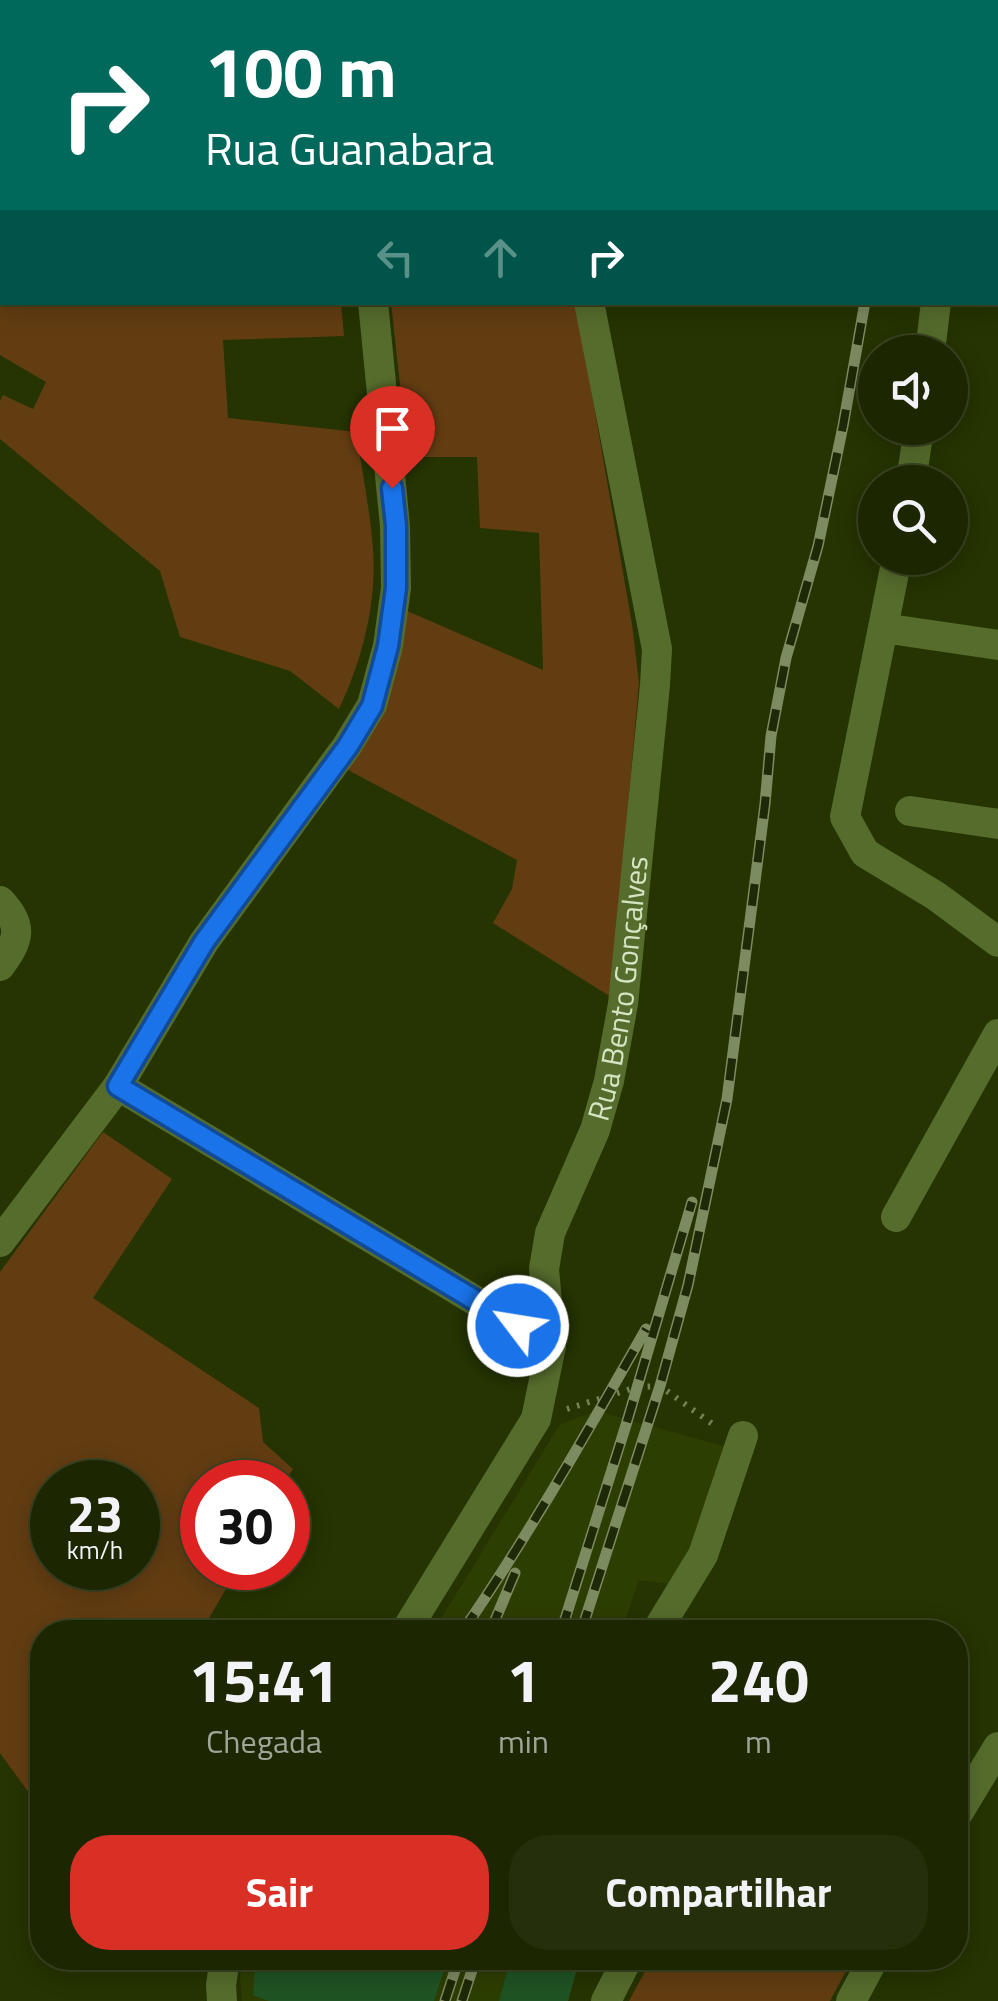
<!DOCTYPE html>
<html lang="pt">
<head>
<meta charset="utf-8">
<style>
	:root { --surface:#1c2701; --page:#252f0b; --text:#f1f3f6; --muted:#a0a599; --line:#3a4423; --accent:#d93025 }
	body { margin:0; font-family:"Titillium Web",sans-serif; background:var(--page); color:var(--text); height:100vh; display:flex; flex-direction:column; font-size:38px; white-space:nowrap }
	* { box-sizing:border-box; margin:0 }
	p { font-size:32px; color:var(--muted) }
	.icon { flex:none; width:55px; height:55px; fill:none; stroke:currentColor; stroke-width:2; stroke-linecap:round; stroke-linejoin:round }
	.map { position:relative; flex:1; overflow:hidden }
	.side { position:absolute; left:30px; top:1620px; width:938px; height:350px; display:flex; flex-direction:column; background:var(--surface); border-radius:40px; box-shadow:0 5px 25px #0003,0 0 0 2px var(--line) }
	.side>* { flex:none }
	.top-card { position:absolute; left:0px; top:0px; width:1000px; height:305px; box-shadow:0 5px 25px #0003,0 0 0 2px var(--line); background:#00695c; color:#fff; overflow:hidden }
	.controls { position:absolute; left:858px; top:335px; display:grid; gap:20px }
	.controls a { display:grid; place-items:center; width:110px; height:110px; border-radius:50%; background:var(--surface); box-shadow:0 5px 25px #0003,0 0 0 2px var(--line); font-size:50px }
	.speed { position:absolute; left:30px; top:1460px; display:flex; gap:20px; font-size:50px; font-weight:700; text-align:center }
	.speed>* { display:grid; place-content:center; width:130px; height:130px; border-radius:50%; background:var(--surface); box-shadow:0 5px 25px #0003,0 0 0 2px var(--line); line-height:1 }
	.speed small { font-size:25px; font-weight:400 }
	.speed .limit { border:15px solid #d22; background:#fff; color:#111 }
	.pin { position:absolute; display:grid; place-items:center; width:85px; height:85px; color:#fff; margin:-102px -42px; border-radius:50% 50% 50% 0; rotate:-45deg; box-shadow:0 0 10px #0007 }
	.pin .icon { rotate:45deg }
	.me { position:absolute; width:110px; margin:-55px; rotate:301deg; stroke-linejoin:round; filter:drop-shadow(0 0 8px #0008) }
	.turn { display:flex; align-items:center; gap:35px; height:210px; padding:0 40px; font-size:45px }
	.turn .icon { width:130px; height:130px; stroke-width:2.5 }
	.turn b { display:block; font-size:70px; line-height:85px }
	.lanes { display:flex; align-items:center; height:95px; padding:0 40px; background:#0003; justify-content:center; gap:50px; direction:ltr }
	.lanes .off { opacity:.35 }
	.eta { display:flex; justify-content:space-evenly; align-items:center; height:170px; text-align:center }
	.eta b { font-size:60px; font-weight:700; line-height:70px }
	.action { display:flex; gap:20px; margin-top:auto; padding:20px 40px }
	.action a { flex:1; height:115px; border-radius:40px; background:var(--accent); color:#fff; font-size:40px; font-weight:700; line-height:115px; text-align:center }
	.action a+a { background:var(--page); color:var(--text) }
	.map>svg:first-child { display:block }
</style>
</head>
<body>
<div class="map">
<svg width="998" height="2001" viewBox="0 0 998 2001">
	<rect width="100%" height="100%" fill="#253401"/>
	<!-- built -->
	<path fill="#2d3e02" d="M 597,1411 L 726,1447 L 692,1563 L 676,1585 L 639,1580 L 621,1632 L 433,1632 L 560,1424 Z
		M 243,1958 L 580,1958 L 568,2001 L 242,2001 L 240,1978 Z"/>
	<!-- green -->
	<path fill="#633d12" fill-rule="evenodd" d="M 0,0 L 213,0 L 214,2 L 2,2 L 2,302 L 341,303 L 344,336 L 223,340 L 228,418 L 356,432 C 362,471 370,510 373,549 C 377,604 362,660 339,709 L 290,671 L 180,637 L 160,571 L 0,439 L 0,401 L 3,395 L 33,409 L 46,382 L 0,355 Z
		M 359,0 L 609,0 L 610,2 L 359,2 Z
		M 391,303 L 576,303 L 632,624 L 639,683 L 611,997 L 493,923 L 512,889 L 517,860 L 348,770 L 405,610 L 543,670 L 539,533 L 480,528 L 477,457 L 408,457 Z
		M 103,1132 L 172,1179 L 93,1298 L 259,1408 L 263,1442 L 293,1469 L 285,1482 L 202,1482 L 202,1568 L 238,1568 L 201,1632 L 42,1632 L 42,1811 L 0,1753 L 0,1272 ZM 138,1482 L 138,1568 L 52,1568 L 52,1482 Z
		M 652,1958 L 853,1958 L 830,2001 L 629,2001 Z"/>
	<!-- building -->
	<path fill="#1f5324" d="M 256,1958 L 448,1958 L 434,2001 L 269,2001 L 253,1995 Z
		M 511,1958 L 580,1958 L 568,2001 L 499,2001 Z"/>
	<g fill="none" stroke-linecap="round" stroke-linejoin="round">
		<!-- path -->
		<path stroke="#748257" stroke-width="6" stroke-dasharray="2.5 8" stroke-linecap="butt" d="M 567,1409 L 637,1387 L 660,1386 L 718,1428"/>
		<!-- minor -->
		<g stroke="#566c2c" stroke-width="30">
			<path d="M 342,0 L 343,2"/>
			<path d="M 622,0 L 623,2"/>
			<path d="M 924,0 L 924,2"/>
			<path d="M 930,352 L 936,302"/>
			<path d="M 911,482 L 919,428"/>
			<path d="M 897,558 L 845,817 L 865,853 L 936,896 L 998,942"/>
			<path d="M 883,628 L 998,645"/>
			<path d="M 910,811 L 998,824"/>
			<path d="M 0,901 C 24,926 19,940 0,966"/>
			<path d="M 118,1086 L 551,1346"/>
			<path d="M 896,1217 L 998,1034"/>
			<path d="M 0,1242 L 118,1086 L 204,942 L 347,746 L 372,705 L 388,646 L 396,588 L 395,526 L 373,302"/>
			<path id="s1" d="M 405,1632 L 536,1419 L 551,1346 L 544,1269 L 550,1233 L 595,1130 L 609,1081 L 623,1004 L 655,685 L 657,649 L 589,302"/>
			<path d="M 656,1632 L 703,1555 L 743,1436"/>
			<path d="M 955,1818 L 998,1747"/>
			<path d="M 222,2001 L 221,1985 L 225,1958"/>
			<path d="M 606,2001 L 628,1958"/>
			<path d="M 851,2001 L 874,1958"/>
		</g>
		<!-- rail casing -->
		<g stroke="#7d8b61" stroke-width="11">
			<path id="rail" d="M 890,0 L 890,2
				M 462,1632 C 529,1535 587,1432 646,1329
				M 490,1632 L 515,1573
				M 561,1632 L 626,1425 L 692,1202
				M 581,1632 L 660,1386 L 688,1285 L 727,1099 L 765,804 L 771,736 L 786,658 L 818,546 L 843,426 L 865,302
				M 445,2001 L 459,1958
				M 462,2001 L 476,1958"/>
		</g>
		<!-- rail -->
		<use href="#rail" stroke="#1e2907" stroke-width="8" stroke-dasharray="22" stroke-linecap="butt"/>
	</g>
	<g fill="none" stroke-linecap="round" stroke-linejoin="round">
		<!-- route casing -->
		<g stroke="#114b97" stroke-width="25">
			<path id="route" d="M 392,488 L 396,526 L 396,588 L 388,646 L 372,706 L 348,746 L 204,942 L 118,1086 L 518,1326"/>
		</g>
		<!-- route -->
		<use href="#route" stroke="#1a73e8" stroke-width="18"/>
	</g>
	<g text-anchor="middle" stroke-width="8" stroke-linejoin="round" paint-order="stroke">
		<!-- street labels -->
		<g font-size="30" fill="#d7e4c3" stroke="#1e2907">
			<text dy="10" stroke="none"><textPath href="#s1" startOffset="695">Rua Bento Gonçalves</textPath></text>
		</g>
	</g>
</svg>
<div class="controls">
<a><svg class="icon" aria-label="sound" viewBox="0 0 24 24"><path d="M4 9h4l5-4v14l-5-4H4zM17 9q2 3 0 6"/></svg></a>
<a><svg class="icon" aria-label="search" viewBox="0 0 24 24"><circle cx="10" cy="10" r="6"/><path d="M15 15l6 6"/></svg></a>
</div>
<div class="speed"><div>23<small>km/h</small></div><div class="limit">30</div></div>
<div class="pin" style="left:392px;top:488px;background:#d93025"><svg class="icon" aria-label="arrive" viewBox="0 0 24 24"><path d="M6 21V4h12l-3 4 3 4H6"/></svg></div>
<svg class="me" style="left:518px;top:1326px" viewBox="-20 -20 40 40"><circle r="17" fill="#1a73e8" stroke="#fff" stroke-width="3"/><path d="M0-11L8 9 0 5-8 9z" fill="#fff"/></svg>
<div class="top-card">
<div class="turn"><svg class="icon" aria-label="right" viewBox="0 0 24 24"><path d="M7 20v-9h11M14 6l5 5-5 5"/></svg><div><b>100 m</b>Rua Guanabara</div></div>
<div class="lanes"><svg class="icon off" aria-label="left" viewBox="0 0 24 24"><path d="M17 20v-9H6M10 6l-5 5 5 5"/></svg><svg class="icon off" aria-label="ahead" viewBox="0 0 24 24"><path d="M12 20V5M6 11l6-6 6 6"/></svg><svg class="icon" aria-label="right" viewBox="0 0 24 24"><path d="M7 20v-9h11M14 6l5 5-5 5"/></svg></div>
</div>
<section class="side">
<div class="eta">
<div><b>15:41</b><p>Chegada</p></div>
<div><b>1</b><p>min</p></div>
<div><b>240</b><p>m</p></div>
</div>
<div class="action"><a>Sair</a><a>Compartilhar</a></div>
</section>
</div>
</body>
</html>
